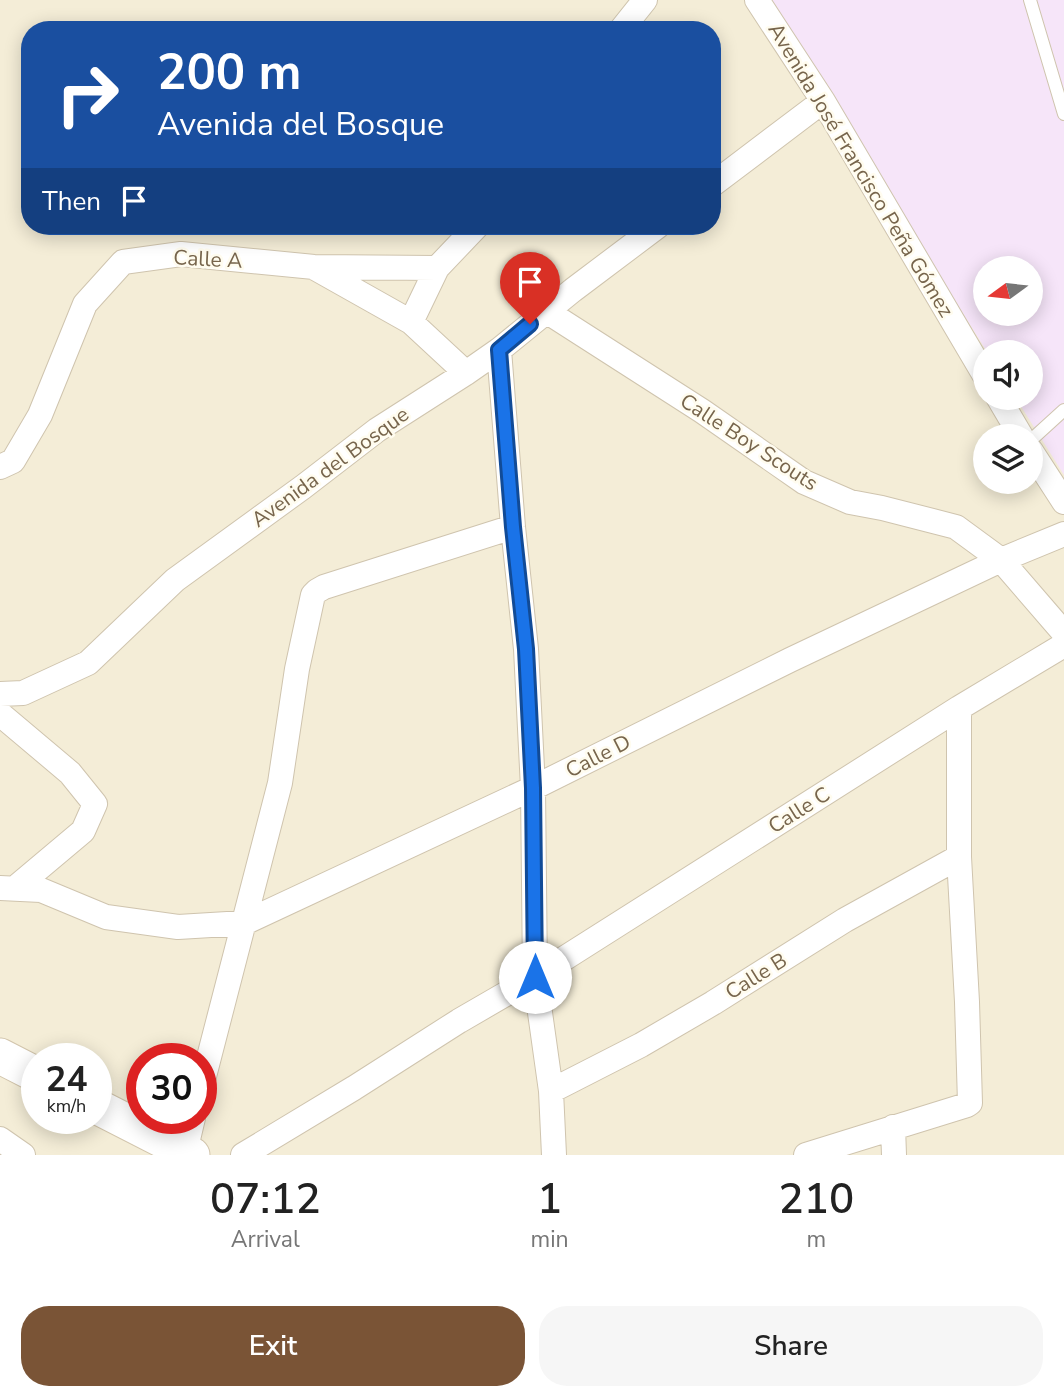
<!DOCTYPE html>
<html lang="en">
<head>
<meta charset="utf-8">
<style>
	:root { --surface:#fff; --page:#f6f6f6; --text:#222; --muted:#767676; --accent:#7a5436 }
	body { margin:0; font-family:"Nunito Sans",sans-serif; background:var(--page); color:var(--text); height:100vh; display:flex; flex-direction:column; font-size:26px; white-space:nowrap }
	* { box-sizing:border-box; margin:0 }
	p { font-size:23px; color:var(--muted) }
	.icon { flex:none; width:38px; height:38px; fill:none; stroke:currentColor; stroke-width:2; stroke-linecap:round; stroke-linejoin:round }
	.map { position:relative; height:1155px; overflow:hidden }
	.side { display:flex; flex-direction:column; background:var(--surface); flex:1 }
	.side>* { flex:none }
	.top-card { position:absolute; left:21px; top:21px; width:700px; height:214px; border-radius:28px; box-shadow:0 4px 18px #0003; background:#1a4fa0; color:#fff; overflow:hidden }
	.needle { width:46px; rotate:255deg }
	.tools { position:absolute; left:973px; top:256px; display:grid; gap:14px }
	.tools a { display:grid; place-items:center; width:70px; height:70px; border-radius:50%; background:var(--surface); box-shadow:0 4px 18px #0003; font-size:35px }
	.speed { position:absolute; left:21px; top:1043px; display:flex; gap:14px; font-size:35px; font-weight:700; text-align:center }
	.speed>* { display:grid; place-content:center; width:91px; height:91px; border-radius:50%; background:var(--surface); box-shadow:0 4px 18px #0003; line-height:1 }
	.speed small { font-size:18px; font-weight:400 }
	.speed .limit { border:10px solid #d22; background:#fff; color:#111 }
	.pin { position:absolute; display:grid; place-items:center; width:60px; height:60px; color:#fff; margin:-72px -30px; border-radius:50% 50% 50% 0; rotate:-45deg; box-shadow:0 0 7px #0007 }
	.pin .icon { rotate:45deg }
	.me { position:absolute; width:77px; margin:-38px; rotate:0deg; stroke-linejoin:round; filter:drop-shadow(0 0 5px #0008) }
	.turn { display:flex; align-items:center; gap:24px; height:147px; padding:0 21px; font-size:32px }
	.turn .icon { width:91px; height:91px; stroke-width:2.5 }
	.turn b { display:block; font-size:49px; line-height:60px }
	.then { display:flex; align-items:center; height:66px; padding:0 21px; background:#0003; gap:14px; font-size:26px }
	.eta { display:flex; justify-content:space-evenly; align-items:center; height:119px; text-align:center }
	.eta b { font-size:42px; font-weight:600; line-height:49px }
	.primary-button { display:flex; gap:14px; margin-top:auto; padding:14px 21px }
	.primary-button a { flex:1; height:80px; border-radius:28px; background:var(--accent); color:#fff; font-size:28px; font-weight:600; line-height:80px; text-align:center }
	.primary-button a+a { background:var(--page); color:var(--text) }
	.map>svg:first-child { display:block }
</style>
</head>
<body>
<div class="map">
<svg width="1064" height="1155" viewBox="0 0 1064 1155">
	<rect width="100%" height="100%" fill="#fcf9e9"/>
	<!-- residential -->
	<path fill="#f4edd7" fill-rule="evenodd" d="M 0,0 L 1064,0 L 1064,1155 L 0,1155 ZM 30,30 L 712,30 L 712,226 L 30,226 ZM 985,268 L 1031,268 L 1031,313 L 985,313 ZM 985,352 L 1031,352 L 1031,397 L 985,397 ZM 985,436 L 1031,436 L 1031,481 L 985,481 ZM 37,1059 L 96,1059 L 96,1118 L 37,1118 ZM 142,1059 L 201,1059 L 201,1118 L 142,1118 Z"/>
	<!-- education -->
	<path fill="#f6e5f9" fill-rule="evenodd" d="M 767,0 L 1064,0 L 1064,475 L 1015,397 L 1031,397 L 1031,352 L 987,352 ZM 985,268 L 1031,268 L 1031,313 L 985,313 Z"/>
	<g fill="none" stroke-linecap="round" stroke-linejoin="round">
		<!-- lane casing -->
		<g stroke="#cfc4ae" stroke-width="14">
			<path id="lane" d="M 1030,0 L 1064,114
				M 1031,440 L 1064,410"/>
		</g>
		<!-- street casing -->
		<g stroke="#cfc4ae" stroke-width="26">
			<path id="street" d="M 757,0 L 823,101 L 985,376
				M 621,30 L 645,0
				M 712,185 L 823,101
				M 315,268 L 411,322 L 466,373
				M 546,311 L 702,411 L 804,482 L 850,502 L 882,508 L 956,527 L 1001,560 L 1064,633
				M 411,322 L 437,268
				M 499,350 L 513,527 L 526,649 L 533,788 L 535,977 L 551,1091 L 554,1155
				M 998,397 L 1021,436
				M 1031,451 L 1064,502
				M 0,467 L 13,461 L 40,415 L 85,304 L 123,262 L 181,254 L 314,267 L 437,268 L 477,226
				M 0,694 L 23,693 L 88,663 L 175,580 L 303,487 L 377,430 L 466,373 L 499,350 L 573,290 L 658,226
				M 0,714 L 70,773 L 95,804 L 83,831 L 14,889
				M 0,888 L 41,890 L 106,917 L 178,927 L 244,923 L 533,788 L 790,660 L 1001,560 L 1064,534
				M 201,1088 L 280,783 L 297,669 L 313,595 L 317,591 L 324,587 L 513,527
				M 551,1091 L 641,1045 L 713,1003 L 845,920 L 959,857
				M 893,1127 L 894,1155
				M 0,1139 L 23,1155
				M 185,1152 L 193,1118
				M 243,1155 L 354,1088 L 459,1021 L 535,977 L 959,708 L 1064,645
				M 806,1155 L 967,1105 L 970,1103 L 967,1002 L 959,857 L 959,708"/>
		</g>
		<!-- secondary casing -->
		<g stroke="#d2c5ac" stroke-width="37">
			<path id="secondary" d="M 0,1056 L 37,1075
				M 96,1106 L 192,1155"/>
		</g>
		<!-- lane -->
		<use href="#lane" stroke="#fff" stroke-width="12"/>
		<!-- street -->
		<use href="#street" stroke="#fff" stroke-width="24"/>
		<!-- secondary -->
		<use href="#secondary" stroke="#fff" stroke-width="35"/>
	</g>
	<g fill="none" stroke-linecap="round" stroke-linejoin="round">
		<!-- route casing -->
		<g stroke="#114b97" stroke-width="18">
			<path id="route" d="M 530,324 L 499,350 L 513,527 L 526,649 L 533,788 L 535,977"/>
		</g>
		<!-- route -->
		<use href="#route" stroke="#1a73e8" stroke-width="12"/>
	</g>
	<g text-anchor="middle" stroke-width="5" stroke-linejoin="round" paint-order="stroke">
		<!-- street labels -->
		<g font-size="21" fill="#77654c" stroke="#fffcef">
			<text transform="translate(861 170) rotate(59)" y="7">Avenida José Francisco Peña Gómez</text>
			<text transform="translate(208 259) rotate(3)" y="7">Calle A</text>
			<text transform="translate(749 442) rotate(33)" y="7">Calle Boy Scouts</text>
			<text transform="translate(330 467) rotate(-36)" y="7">Avenida del Bosque</text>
			<text transform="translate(598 756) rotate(-27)" y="7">Calle D</text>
			<text transform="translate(799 810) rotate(-32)" y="7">Calle C</text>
			<text transform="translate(756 976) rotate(-32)" y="7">Calle B</text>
		</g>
	</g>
</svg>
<div class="tools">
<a><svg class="needle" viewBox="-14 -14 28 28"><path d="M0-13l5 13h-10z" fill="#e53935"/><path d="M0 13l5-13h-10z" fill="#767676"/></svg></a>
<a><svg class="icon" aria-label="sound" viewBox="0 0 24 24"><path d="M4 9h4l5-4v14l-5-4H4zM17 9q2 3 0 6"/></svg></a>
<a><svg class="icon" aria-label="layers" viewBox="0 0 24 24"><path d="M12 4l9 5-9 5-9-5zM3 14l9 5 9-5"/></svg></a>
</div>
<div class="speed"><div>24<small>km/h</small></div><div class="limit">30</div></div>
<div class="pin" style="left:530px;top:324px;background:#d93025"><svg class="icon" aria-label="arrive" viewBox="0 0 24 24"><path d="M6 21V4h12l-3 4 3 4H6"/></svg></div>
<svg class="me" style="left:535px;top:977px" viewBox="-20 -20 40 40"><circle r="19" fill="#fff"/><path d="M0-13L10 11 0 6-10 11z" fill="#1a73e8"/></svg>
<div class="top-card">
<div class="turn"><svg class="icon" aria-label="right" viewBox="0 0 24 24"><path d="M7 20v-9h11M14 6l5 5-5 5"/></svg><div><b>200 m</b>Avenida del Bosque</div></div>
<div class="then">Then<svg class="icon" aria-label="arrive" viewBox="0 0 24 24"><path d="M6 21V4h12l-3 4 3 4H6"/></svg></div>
</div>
</div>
<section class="side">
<div class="eta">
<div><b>07:12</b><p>Arrival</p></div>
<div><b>1</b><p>min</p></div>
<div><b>210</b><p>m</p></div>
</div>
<div class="primary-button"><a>Exit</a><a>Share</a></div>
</section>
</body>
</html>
